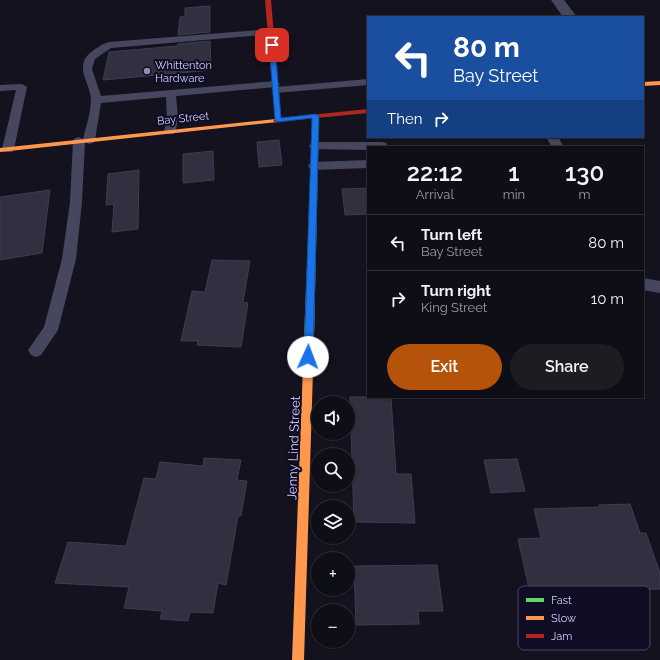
<!DOCTYPE html>
<html lang="en">
<head>
<meta charset="utf-8">
<style>
	:root { --surface:#0e0e16; --page:#1c1c23; --text:#f1f3f6; --muted:#9b9ca1; --line:#2e2e35; --accent:#b45309 }
	body { margin:0; font-family:Raleway,sans-serif; background:var(--page); color:var(--text); height:100vh; display:flex; flex-direction:column; font-size:15px; white-space:nowrap }
	* { box-sizing:border-box; margin:0 }
	p { font-size:13px; color:var(--muted) }
	.icon { flex:none; width:22px; height:22px; fill:none; stroke:currentColor; stroke-width:2; stroke-linecap:round; stroke-linejoin:round }
	.map { position:relative; flex:1; overflow:hidden }
	.details { position:absolute; left:367px; top:146px; width:277px; height:252px; display:flex; flex-direction:column; background:var(--surface); border-radius:0px; box-shadow:0 1px 3px #0004,0 0 0 1px var(--line) }
	.details>* { flex:none }
	.hud { position:absolute; left:367px; top:16px; width:277px; height:122px; border-radius:0px; box-shadow:0 1px 3px #0004,0 0 0 1px var(--line); background:#1a4fa0; color:#fff; overflow:hidden }
	.controls { position:absolute; left:311px; top:396px; display:grid; gap:8px }
	.controls a { display:grid; place-items:center; width:44px; height:44px; border-radius:50%; background:var(--surface); box-shadow:0 1px 3px #0004,0 0 0 1px var(--line); font-size:20px }
	.pin { position:absolute; display:grid; place-items:center; width:34px; height:34px; color:#fff; margin:-17px; border-radius:8px; box-shadow:0 2px 6px #0006 }
	.me { position:absolute; width:44px; margin:-22px; rotate:2deg; stroke-linejoin:round; filter:drop-shadow(0 0 3px #0008) }
	.turn { display:flex; align-items:center; gap:14px; height:84px; padding:0 20px; font-size:18px }
	.turn .icon { width:52px; height:52px; stroke-width:2.5 }
	.turn b { display:block; font-size:28px; line-height:34px }
	.then { display:flex; align-items:center; height:38px; padding:0 20px; background:#0003; gap:8px; font-size:15px }
	.eta { display:flex; justify-content:space-evenly; align-items:center; height:68px; text-align:center }
	.eta b { font-size:24px; font-weight:600; line-height:28px }
	.action { display:flex; gap:8px; margin-top:auto; padding:8px 20px }
	.action a { flex:1; height:46px; border-radius:24px; background:var(--accent); color:#fff; font-size:16px; font-weight:600; line-height:46px; text-align:center }
	.action a+a { background:var(--page); color:var(--text) }
	ul { padding:0; list-style:none }
	li { display:flex; align-items:center; gap:12px; height:56px; padding:0 20px; border-top:1px solid var(--line) }
	li div { flex:1 }
	li b { display:block; font-size:15px }
	li em { font-style:normal }
	.map>svg:first-child { display:block }
</style>
</head>
<body>
<div class="map">
<svg width="660" height="660" viewBox="0 0 660 660">
	<rect width="100%" height="100%" fill="#13121e"/>
	<!-- building -->
	<path fill="#313040" stroke="#3e3c52" d="M 210,6 L 210,32 L 178,35 L 180,17 L 185,16 L 185,8 Z
		M 210,41 L 211,70 L 103,80 L 109,52 L 177,46 L 178,44 Z
		M 279,140 L 282,165 L 259,167 L 257,142 Z
		M 213,151 L 214,180 L 183,183 L 183,154 Z
		M 139,170 L 138,229 L 112,232 L 114,204 L 106,205 L 108,174 Z
		M 368,188 L 368,214 L 345,215 L 342,189 Z
		M 50,190 L 42,253 L 0,260 L 0,197 Z
		M 212,260 L 250,261 L 243,302 L 248,303 L 241,347 L 197,345 L 198,341 L 181,341 L 192,291 L 205,292 Z
		M 350,397 L 391,397 L 396,474 L 411,474 L 415,523 L 354,522 Z
		M 204,458 L 241,460 L 237,480 L 247,481 L 241,516 L 238,516 L 226,585 L 218,583 L 213,613 L 190,612 L 188,621 L 160,619 L 162,611 L 124,608 L 129,587 L 55,583 L 68,542 L 126,546 L 144,478 L 156,479 L 160,462 L 203,466 Z
		M 517,459 L 525,491 L 491,493 L 484,460 Z
		M 630,504 L 640,533 L 646,533 L 660,573 L 660,589 L 530,593 L 518,539 L 541,538 L 534,509 L 599,507 L 599,505 Z
		M 437,565 L 443,611 L 418,611 L 419,624 L 356,625 L 354,566 Z"/>
	<g fill="none" stroke-linecap="round" stroke-linejoin="round">
		<!-- lane -->
		<path fill="#46475f" fill-rule="evenodd" d="M 271,29 L 276,32 L 274,34 L 111,48 L 95,59 L 92,69 L 101,96 L 275,81 L 280,84 L 275,87 L 176,96 C 177,108 180,123 174,134 L 166,134 L 164,131 L 167,120 L 166,97 L 101,103 L 95,140 L 93,143 L 89,144 L 85,142 L 82,202 L 76,259 L 58,330 L 41,355 L 36,357 L 31,355 L 28,350 L 44,327 L 62,259 L 70,202 L 73,141 L 75,138 L 79,137 L 83,139 C 86,127 91,112 91,99 C 90,83 74,67 90,53 C 96,48 102,44 109,42 Z
			M 368,79 L 368,85 L 276,93 L 271,90 L 276,87 Z
			M 22,84 L 27,87 L 14,149 L 12,152 L 4,152 L 2,149 L 16,90 L 0,91 L 0,85 Z
			M 546,137 L 558,137 L 564,147 L 552,147 Z
			M 315,142 L 382,142 L 386,143 L 388,146 L 368,147 L 368,150 L 311,149 L 309,146 L 311,143 Z
			M 368,160 L 368,168 L 314,170 L 310,169 L 308,166 L 310,163 L 314,162 Z
			M 643,278 L 660,281 L 660,293 L 643,290 Z"/>
		<!-- street -->
		<path fill="#46475f" fill-rule="evenodd" d="M 551,0 L 564,0 L 577,17 L 563,17 Z"/>
		<!-- fast -->
		<path fill="#63d668" fill-rule="evenodd" d="M 316,114 L 319,116 L 314,339 L 312,342 L 309,343 L 306,342 L 304,339 L 313,116 Z"/>
		<!-- slow -->
		<path fill="#ff974d" fill-rule="evenodd" d="M 660,81 L 660,85 L 643,86 L 643,82 Z
			M 276,119 L 278,120 L 278,122 L 0,152 L 0,148 Z
			M 309,335 L 312,336 L 314,339 L 304,660 L 292,660 L 304,339 L 306,336 Z"/>
		<!-- jam -->
		<path fill="#b3261e" fill-rule="evenodd" d="M 265,0 L 271,0 L 281,118 L 368,109 L 368,113 L 274,122 L 273,121 L 275,119 Z"/>
	</g>
	<!-- route -->
	<path fill="#1a73e8" stroke="#114b97" d="M 272,43 L 275,45 L 281,118 L 316,114 L 319,116 L 313,357 L 312,360 L 308,361 L 305,360 L 304,357 L 312,118 L 278,122 L 275,120 L 269,45 Z"/>
	<!-- markers -->
	<circle fill="#8e8db0" stroke="#0f0d23" stroke-width="1.5" cx="147" cy="71" r="4"/>
	<g text-anchor="middle" stroke-width="4" stroke-linejoin="round" paint-order="stroke">
		<!-- far-poi labels -->
		<g font-size="11" fill="#d1cfff" stroke="#0f0d23" text-anchor="start">
			<text x="155" y="69">Whittenton<tspan x="155" dy="13">Hardware</tspan></text>
		</g>
		<!-- far-street labels -->
		<g font-size="11" fill="#d1cfff" stroke="#0f0d23">
			<text transform="translate(183 118) rotate(-6)" y="4">Bay Street</text>
		</g>
		<!-- street labels -->
		<g font-size="13" fill="#d1cfff" stroke="#0f0d23">
			<text transform="translate(293 448) rotate(-88)" y="5">Jenny Lind Street</text>
		</g>
	</g>
	<!-- legend -->
	<rect x="518" y="586" width="132" height="64" rx="6" fill="#0f0d23" stroke="#494765" stroke-width="1"/>
	<rect x="526" y="598" width="18" height="4" fill="#63d668"/>
	<rect x="526" y="616" width="18" height="4" fill="#ff974d"/>
	<rect x="526" y="634" width="18" height="4" fill="#b3261e"/>
	<g font-size="11" fill="#d1cfff">
		<text x="551" y="604">Fast</text>
		<text x="551" y="622">Slow</text>
		<text x="551" y="640">Jam</text>
	</g>
</svg>
<div class="controls">
<a><svg class="icon" aria-label="sound" viewBox="0 0 24 24"><path d="M4 9h4l5-4v14l-5-4H4zM17 9q2 3 0 6"/></svg></a>
<a><svg class="icon" aria-label="search" viewBox="0 0 24 24"><circle cx="10" cy="10" r="6"/><path d="M15 15l6 6"/></svg></a>
<a><svg class="icon" aria-label="layers" viewBox="0 0 24 24"><path d="M12 4l9 5-9 5-9-5zM3 14l9 5 9-5"/></svg></a>
<a>+</a>
<a>−</a>
</div>
<div class="pin" style="left:272px;top:45px;background:#d93025"><svg class="icon" aria-label="arrive" viewBox="0 0 24 24"><path d="M6 21V4h12l-3 4 3 4H6"/></svg></div>
<svg class="me" style="left:308px;top:357px" viewBox="-20 -20 40 40"><circle r="19" fill="#fff"/><path d="M0-13L10 11 0 6-10 11z" fill="#1a73e8"/></svg>
<div class="hud">
<div class="turn"><svg class="icon" aria-label="left" viewBox="0 0 24 24"><path d="M17 20v-9H6M10 6l-5 5 5 5"/></svg><div><b>80 m</b>Bay Street</div></div>
<div class="then">Then<svg class="icon" aria-label="right" viewBox="0 0 24 24"><path d="M7 20v-9h11M14 6l5 5-5 5"/></svg></div>
</div>
<section class="details">
<div class="eta">
<div><b>22:12</b><p>Arrival</p></div>
<div><b>1</b><p>min</p></div>
<div><b>130</b><p>m</p></div>
</div>
<ul>
<li><svg class="icon" aria-label="left" viewBox="0 0 24 24"><path d="M17 20v-9H6M10 6l-5 5 5 5"/></svg><div><b>Turn left</b><p>Bay Street</p></div><em>80 m</em></li>
<li><svg class="icon" aria-label="right" viewBox="0 0 24 24"><path d="M7 20v-9h11M14 6l5 5-5 5"/></svg><div><b>Turn right</b><p>King Street</p></div><em>10 m</em></li>
</ul>
<div class="action"><a>Exit</a><a>Share</a></div>
</section>
</div>
</body>
</html>
